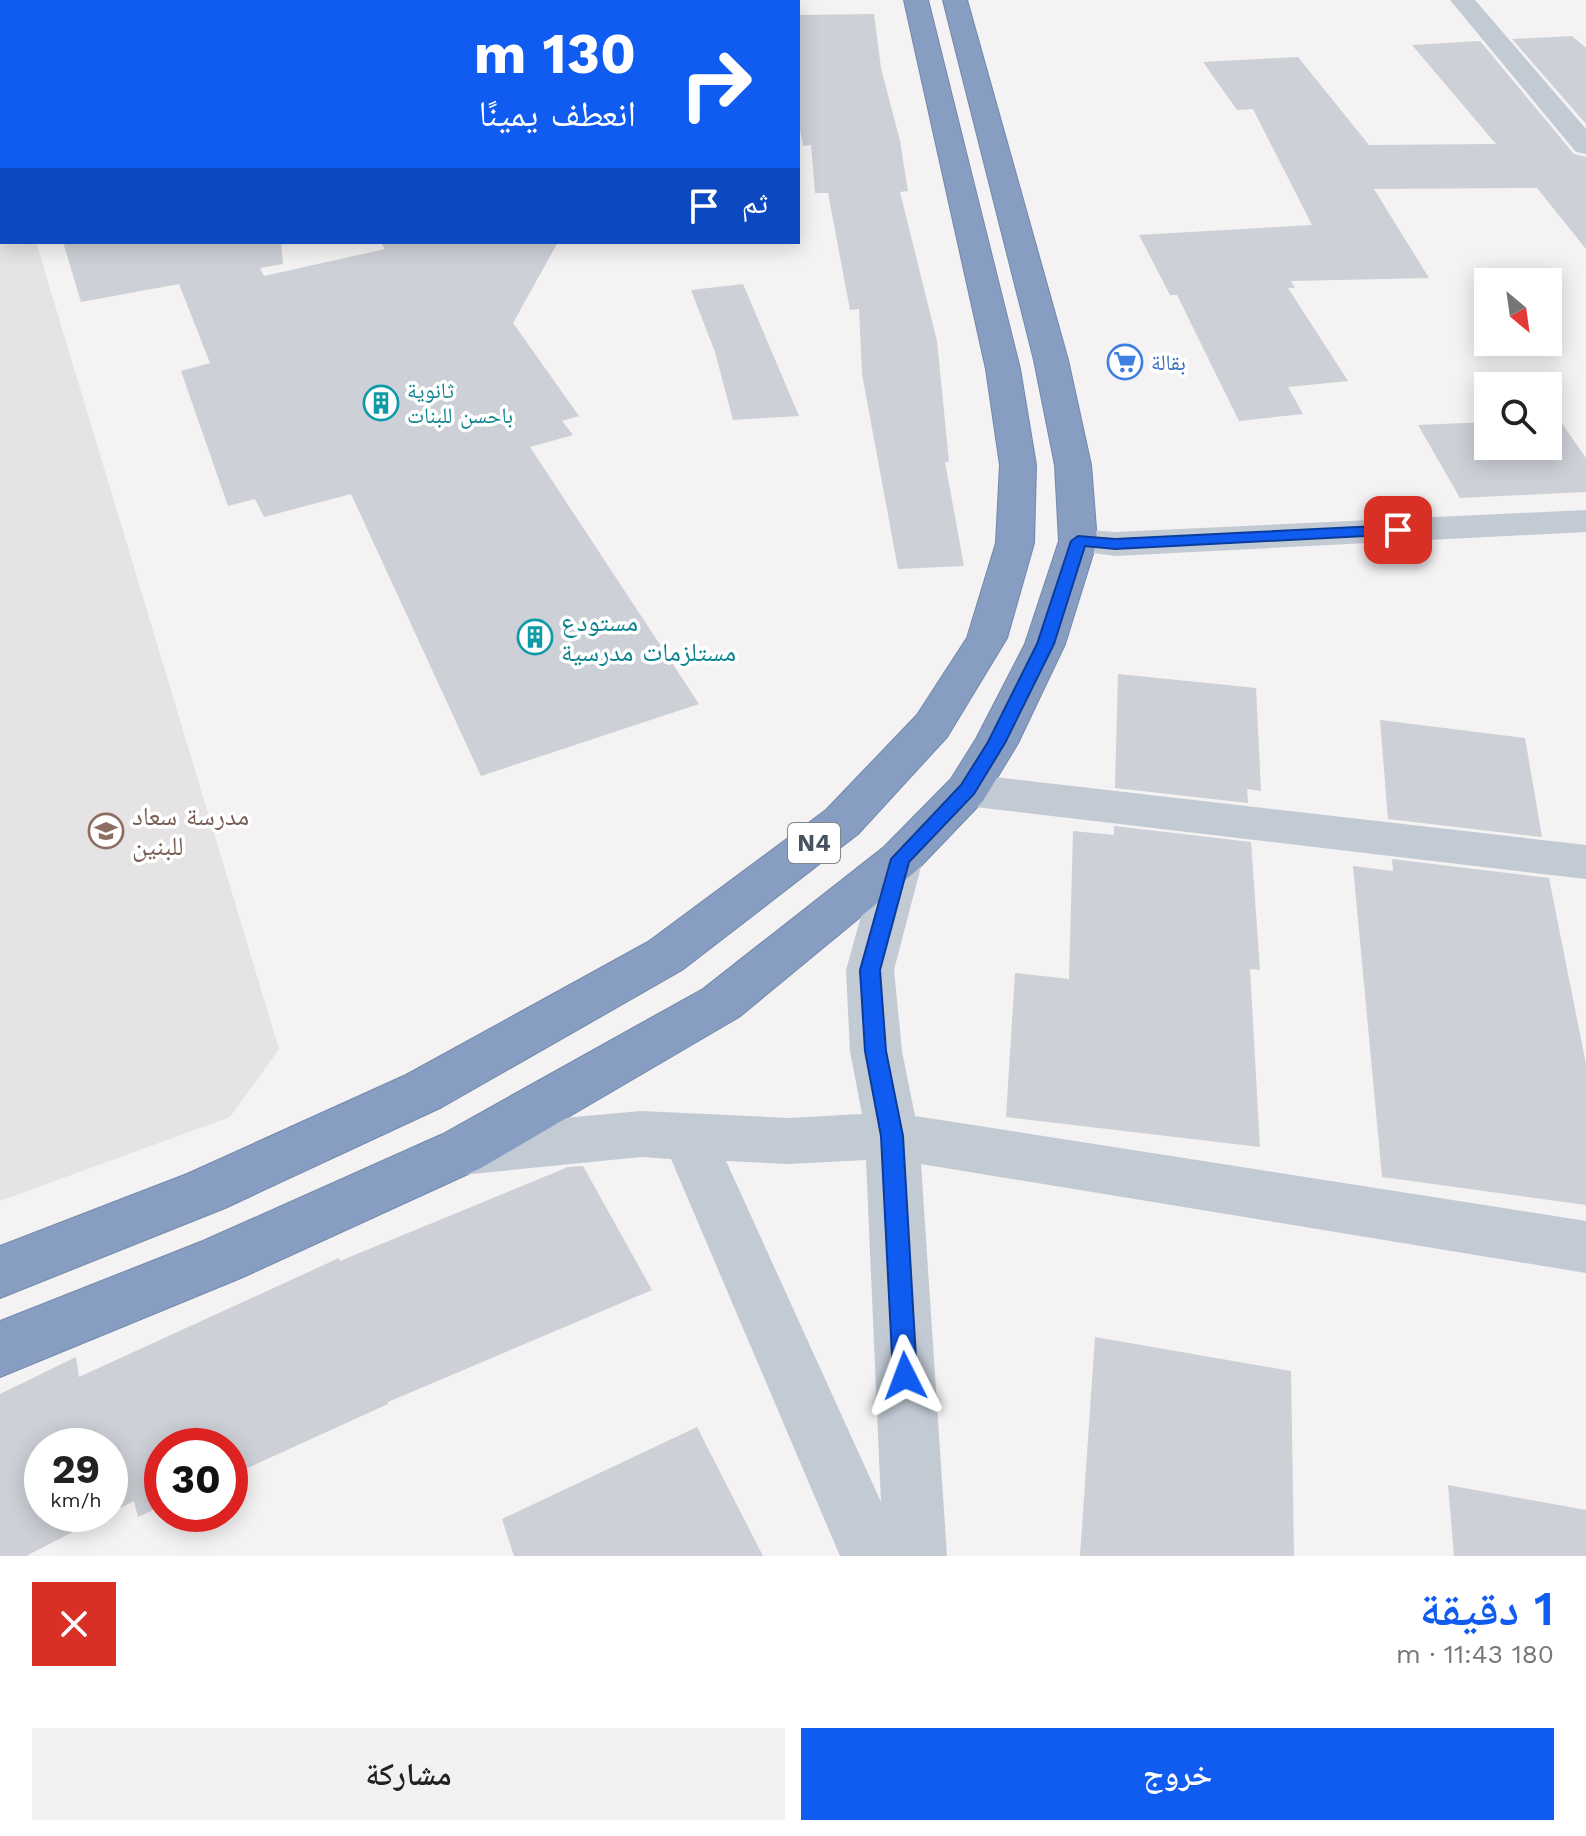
<!DOCTYPE html>
<html lang="ar">
<head>
<meta charset="utf-8">
<style>
	:root { --surface:#fff; --page:#f2f2f2; --text:#222; --muted:#767676; --accent:#105cf0 }
	body { margin:0; font-family:"Work Sans","Noto Naskh Arabic",sans-serif; background:var(--page); color:var(--text); direction:rtl; height:100vh; display:flex; flex-direction:column; font-size:30px; white-space:nowrap }
	* { box-sizing:border-box; margin:0 }
	p { font-size:26px; color:var(--muted) }
	.icon { flex:none; width:44px; height:44px; fill:none; stroke:currentColor; stroke-width:2; stroke-linecap:round; stroke-linejoin:round }
	.map { position:relative; height:1556px; overflow:hidden; direction:ltr }
	.drawer { display:flex; flex-direction:column; background:var(--surface); flex:1 }
	.drawer>* { flex:none }
	.banner { position:absolute; left:0px; top:0px; width:800px; height:244px; box-shadow:0 4px 20px #0003; direction:rtl; background:#105cf0; color:#fff; overflow:hidden }
	.needle { width:52px; rotate:151deg }
	.controls { position:absolute; left:1474px; top:268px; display:grid; gap:16px }
	.controls a { display:grid; place-items:center; width:88px; height:88px; border-radius:0px; background:var(--surface); box-shadow:0 4px 20px #0003; font-size:40px }
	.speed { position:absolute; left:24px; top:1428px; display:flex; gap:16px; font-size:40px; font-weight:700; text-align:center }
	.speed>* { display:grid; place-content:center; width:104px; height:104px; border-radius:50%; background:var(--surface); box-shadow:0 4px 20px #0003; line-height:1 }
	.speed small { font-size:20px; font-weight:400 }
	.speed .limit { border:12px solid #d22; background:#fff; color:#111 }
	.pin { position:absolute; display:grid; place-items:center; width:68px; height:68px; color:#fff; margin:-34px; border-radius:16px; box-shadow:0 4px 12px #0006 }
	.me { position:absolute; width:88px; margin:-44px; rotate:357deg; stroke-linejoin:round; filter:drop-shadow(0 0 6px #0008) }
	.turn { display:flex; align-items:center; gap:28px; height:168px; padding:0 32px; font-size:36px }
	.turn .icon { width:104px; height:104px; stroke-width:2.5 }
	.turn b { display:block; font-size:56px; line-height:68px }
	.then { display:flex; align-items:center; height:76px; padding:0 32px; background:#0003; gap:16px; font-size:30px }
	.round { display:grid; place-items:center; flex:none; width:84px; height:84px; border-radius:0px; background:var(--page) }
	.summary { display:flex; align-items:center; justify-content:space-between; height:136px; padding:0 32px }
	h1 { font-size:48px; font-weight:600; line-height:60px; color:var(--accent) }
	.button { display:flex; gap:16px; margin-top:auto; padding:16px 32px }
	.button a { flex:1; height:92px; border-radius:0px; background:var(--accent); color:#fff; font-size:32px; font-weight:600; line-height:92px; text-align:center }
	.button a+a { background:var(--page); color:var(--text) }
	.map>svg:first-child { display:block }
</style>
</head>
<body>
<div class="map">
<svg width="1586" height="1556" viewBox="0 0 1586 1556">
	<rect width="100%" height="100%" fill="#f4f2f2"/>
	<!-- education -->
	<path fill="#e5e3e4" d="M 0,161 L 2,242 L 36,242 L 279,1049 L 230,1117 L 0,1201 Z"/>
	<!-- building -->
	<path fill="#cdd0d6" d="M 874,14 L 881,68 L 900,141 L 908,191 L 900,192 L 937,341 L 949,462 L 945,462 L 964,566 L 898,569 L 862,374 L 859,309 L 850,310 L 828,193 L 815,193 L 811,145 L 803,146 L 798,119 L 798,15 Z
		M 1572,36 L 1586,48 L 1586,124 L 1512,39 Z
		M 1480,41 L 1574,154 L 1586,157 L 1586,249 L 1537,188 L 1374,189 L 1429,278 L 1291,281 L 1295,288 L 1288,288 L 1348,381 L 1288,387 L 1303,414 L 1239,421 L 1177,295 L 1170,295 L 1139,235 L 1312,225 L 1253,109 L 1237,110 L 1203,62 L 1298,57 L 1369,145 L 1496,144 L 1412,45 Z
		M 63,242 L 281,242 L 283,264 L 260,268 L 264,276 L 385,249 L 380,242 L 558,242 L 513,323 L 579,416 L 562,421 L 573,435 L 530,447 L 699,704 L 481,776 L 351,494 L 264,517 L 255,499 L 228,506 L 181,371 L 210,363 L 179,284 L 81,302 Z
		M 743,284 L 799,416 L 733,420 L 715,352 L 691,290 Z
		M 1559,419 L 1586,458 L 1586,492 L 1460,498 L 1418,425 L 1488,422 L 1488,446 L 1548,446 L 1548,420 Z
		M 1118,674 L 1256,688 L 1261,791 L 1247,789 L 1248,803 L 1115,788 Z
		M 1380,720 L 1525,738 L 1542,837 L 1388,819 Z
		M 1114,826 L 1251,842 L 1260,970 L 1250,969 L 1260,1147 L 1006,1117 L 1015,973 L 1069,979 L 1073,831 L 1114,835 Z
		M 1392,859 L 1549,878 L 1586,1064 L 1586,1205 L 1382,1177 L 1353,866 L 1393,871 Z
		M 583,1166 L 652,1290 L 388,1402 L 388,1404 L 230,1476 L 230,1446 L 162,1446 L 162,1506 L 138,1517 L 134,1501 L 110,1513 L 110,1446 L 42,1446 L 42,1514 L 108,1514 L 26,1556 L 0,1556 L 0,1394 L 76,1357 L 79,1377 L 339,1258 L 340,1261 L 568,1167 Z
		M 1095,1337 L 1291,1371 L 1294,1556 L 1080,1556 Z
		M 697,1427 L 763,1556 L 514,1556 L 502,1519 Z
		M 1448,1485 L 1586,1510 L 1586,1556 L 1454,1556 Z"/>
	<g fill="none" stroke-linecap="round" stroke-linejoin="round">
		<!-- highway casing -->
		<g stroke="#7289ae" stroke-width="2">
			<path id="highway" d="M 904,0 L 928,0 L 1020,369 L 1036,465 L 1034,543 L 1007,638 L 947,737 L 858,834 L 682,970 L 442,1107 L 225,1208 L 0,1298 L 0,1246 L 187,1174 L 406,1075 L 648,942 L 826,810 L 917,715 L 967,638 L 996,543 L 1000,465 L 986,369 Z
				M 943,0 L 967,0 L 1068,360 L 1091,465 L 1097,541 L 1065,644 L 1018,743 L 983,801 L 916,871 L 739,1017 L 481,1168 L 243,1277 L 0,1377 L 0,1321 L 203,1241 L 443,1134 L 703,989 L 884,847 L 951,779 L 976,739 L 1025,644 L 1059,541 L 1055,465 L 1034,360 Z"/>
		</g>
		<!-- minor -->
		<path fill="#c2cad4" fill-rule="evenodd" d="M 175,0 L 199,0 L 199,2 L 175,2 Z
			M 260,0 L 296,0 L 259,2 Z
			M 618,0 L 659,0 L 617,2 Z
			M 1450,0 L 1475,0 L 1586,129 L 1586,154 L 1576,152 Z
			M 2,38 L 2,54 L 0,55 L 0,39 Z
			M 0,109 L 2,109 L 2,125 L 0,125 Z
			M 1586,510 L 1586,532 L 1115,556 L 1065,549 L 1059,541 L 1065,533 L 1078,529 L 1115,532 Z
			M 967,774 L 1586,845 L 1586,879 L 967,806 L 951,801 L 945,790 L 951,779 Z
			M 900,842 L 916,847 L 923,859 L 894,970 L 902,1051 L 915,1116 L 1586,1221 L 1586,1273 L 921,1164 L 947,1556 L 840,1556 L 671,1159 L 641,1157 L 462,1175 L 443,1168 L 435,1151 L 443,1134 L 462,1127 L 641,1111 L 788,1118 L 862,1114 L 850,1051 L 846,970 L 877,859 L 884,847 ZM 866,1160 L 881,1502 L 726,1161 L 788,1164 Z"/>
		<!-- highway -->
		<use href="#highway" fill="#879ec2" fill-rule="evenodd"/>
	</g>
	<!-- route -->
	<path fill="#105cf0" stroke="#0a3c9c" stroke-width="2" d="M 1398,525 L 1405,530 L 1403,534 L 1115,549 L 1085,546 L 1054,644 L 1005,743 L 974,794 L 909,862 L 880,970 L 886,1051 L 903,1136 L 917,1376 L 914,1384 L 905,1388 L 896,1384 L 893,1376 L 881,1136 L 865,1051 L 860,970 L 891,859 L 961,785 L 988,742 L 1037,644 L 1071,541 L 1078,536 L 1115,539 Z"/>
	<!-- icons -->
	<defs>
		<g id="supermarket-ring" transform="scale(1.8)"><circle r="9.5" fill="#fff" stroke="#3f7fe0" stroke-width="1.5"/><path d="M-6-5.5h2.5l.6 2H6L4.5 2H-2.5L-4.4-4H-6ZM-1.5 3.2a1.3 1.3 0 1 0 .1 0ZM3 3.2a1.3 1.3 0 1 0 .1 0Z" fill="#3f7fe0"/></g>
		<g id="building-ring" transform="scale(1.8)"><circle r="9.5" fill="#fff" stroke="#0f9aa8" stroke-width="1.5"/><path d="M-4-6H4V6H1V3H-1V6H-4ZM-2.5-4.3h1.7v1.8h-1.7ZM.8-4.3h1.7v1.8H.8ZM-2.5-1h1.7V.8h-1.7ZM.8-1h1.7V.8H.8Z" fill="#0f9aa8"/></g>
		<g id="school-ring" transform="scale(1.8)"><circle r="9.5" fill="#fff" stroke="#8d6e63" stroke-width="1.5"/><path d="M0-5L7-2L0 1L-7-2ZM-4 1L0 2.5L4 1V4Q0 6-4 4Z" fill="#8d6e63"/></g>
	</defs>
	<g fill-rule="evenodd">
		<use href="#supermarket-ring" x="1125" y="362"/>
		<use href="#building-ring" x="381" y="403"/>
		<use href="#building-ring" x="535" y="637"/>
		<use href="#school-ring" x="106" y="831"/>
	</g>
	<g text-anchor="middle" stroke-width="7" stroke-linejoin="round" paint-order="stroke">
		<!-- far-shop labels -->
		<g font-size="22" fill="#366cbe" stroke="#fff" text-anchor="start">
			<text x="1151" y="370">بقالة</text>
		</g>
		<!-- far-culture labels -->
		<g font-size="22" fill="#0d838f" stroke="#fff" text-anchor="start">
			<text x="407" y="398">ثانوية<tspan x="407" dy="25">باحسن للبنات</tspan></text>
		</g>
		<!-- shield labels -->
		<rect fill="#fff" stroke="#7f8790" stroke-width="2" x="788" y="823" width="52" height="40" rx="6"/>
		<g font-size="24" font-weight="bold" fill="#485360">
			<text x="814" y="851">N4</text>
		</g>
		<!-- culture labels -->
		<g font-size="26" fill="#0d838f" stroke="#fff" text-anchor="start">
			<text x="561" y="631">مستودع<tspan x="561" dy="30">مستلزمات مدرسية</tspan></text>
		</g>
		<!-- education labels -->
		<g font-size="26" fill="#785e54" stroke="#fff" text-anchor="start">
			<text x="132" y="825">مدرسة سعاد<tspan x="132" dy="30">للبنين</tspan></text>
		</g>
	</g>
</svg>
<div class="controls">
<a><svg class="needle" viewBox="-14 -14 28 28"><path d="M0-13l5 13h-10z" fill="#e53935"/><path d="M0 13l5-13h-10z" fill="#767676"/></svg></a>
<a><svg class="icon" aria-label="search" viewBox="0 0 24 24"><circle cx="10" cy="10" r="6"/><path d="M15 15l6 6"/></svg></a>
</div>
<div class="speed"><div>29<small>km/h</small></div><div class="limit">30</div></div>
<div class="pin" style="left:1398px;top:530px;background:#d93025"><svg class="icon" aria-label="arrive" viewBox="0 0 24 24"><path d="M6 21V4h12l-3 4 3 4H6"/></svg></div>
<svg class="me" style="left:905px;top:1376px" viewBox="-20 -20 40 40"><path d="M0-17L14 15 0 8-14 15z" fill="#105cf0" stroke="#fff" stroke-width="4"/></svg>
<div class="banner">
<div class="turn"><svg class="icon" aria-label="right" viewBox="0 0 24 24"><path d="M7 20v-9h11M14 6l5 5-5 5"/></svg><div><b>130 m</b>انعطف يمينًا</div></div>
<div class="then">ثم<svg class="icon" aria-label="arrive" viewBox="0 0 24 24"><path d="M6 21V4h12l-3 4 3 4H6"/></svg></div>
</div>
</div>
<section class="drawer">
<div class="summary"><div><h1>1 دقيقة</h1><p>180 m · 11:43</p></div><a class="round" style="background:#d93025;color:#fff"><svg class="icon" aria-label="close" viewBox="0 0 24 24"><path d="M6 6l12 12M18 6L6 18"/></svg></a></div>
<div class="button"><a>خروج</a><a>مشاركة</a></div>
</section>
</body>
</html>
